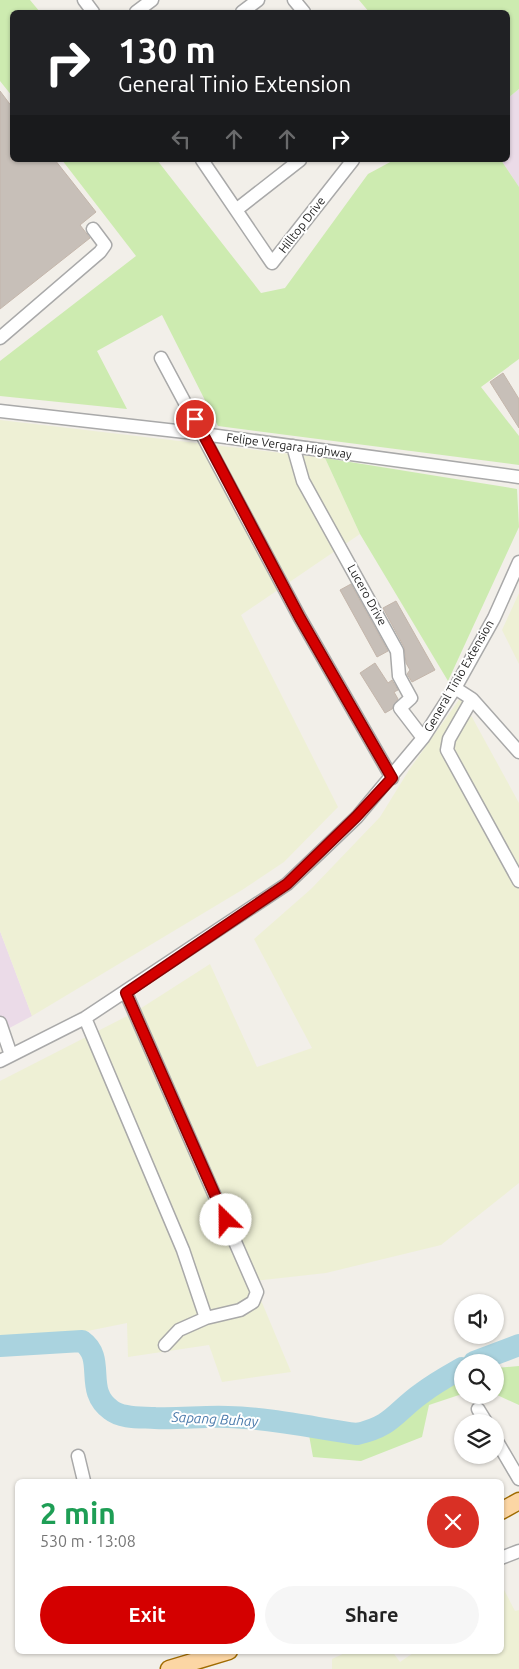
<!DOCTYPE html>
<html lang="en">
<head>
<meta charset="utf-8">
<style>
	:root { --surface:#fff; --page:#f6f6f6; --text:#222; --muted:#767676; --accent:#d40000 }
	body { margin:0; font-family:Ubuntu,sans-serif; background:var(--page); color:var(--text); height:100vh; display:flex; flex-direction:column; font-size:19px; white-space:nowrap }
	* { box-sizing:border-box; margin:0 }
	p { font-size:16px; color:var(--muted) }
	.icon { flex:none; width:28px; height:28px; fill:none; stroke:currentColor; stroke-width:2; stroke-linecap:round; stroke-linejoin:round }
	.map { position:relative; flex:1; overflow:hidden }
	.sheet { position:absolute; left:15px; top:1479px; width:489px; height:175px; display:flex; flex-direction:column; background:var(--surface); border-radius:8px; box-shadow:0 1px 4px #0004 }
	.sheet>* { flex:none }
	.hud { position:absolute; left:10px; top:10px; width:500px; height:152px; border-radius:8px; box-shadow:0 1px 4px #0004; background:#202124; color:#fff; overflow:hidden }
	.controls { position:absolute; left:454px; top:1294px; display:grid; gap:10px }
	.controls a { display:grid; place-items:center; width:50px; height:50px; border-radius:50%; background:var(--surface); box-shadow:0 1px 4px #0004; font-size:25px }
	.pin { position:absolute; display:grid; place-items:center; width:42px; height:42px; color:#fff; margin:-21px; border:2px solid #fff; border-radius:50%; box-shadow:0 1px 5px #0007 }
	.me { position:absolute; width:55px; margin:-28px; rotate:337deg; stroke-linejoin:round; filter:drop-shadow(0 0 4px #0008) }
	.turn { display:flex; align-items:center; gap:18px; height:105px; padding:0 25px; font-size:22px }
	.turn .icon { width:65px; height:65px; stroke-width:2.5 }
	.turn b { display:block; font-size:35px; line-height:42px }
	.lanes { display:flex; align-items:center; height:48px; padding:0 25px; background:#0003; justify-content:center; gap:25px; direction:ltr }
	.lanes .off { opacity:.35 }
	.round { display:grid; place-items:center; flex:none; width:52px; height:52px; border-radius:26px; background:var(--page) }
	.head { display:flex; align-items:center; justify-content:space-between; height:85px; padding:0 25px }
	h1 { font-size:30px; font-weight:700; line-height:38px; color:#1e9e55 }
	.primary-button { display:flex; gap:10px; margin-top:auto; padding:10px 25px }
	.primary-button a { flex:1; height:58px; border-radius:30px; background:var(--accent); color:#fff; font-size:20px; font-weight:700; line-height:58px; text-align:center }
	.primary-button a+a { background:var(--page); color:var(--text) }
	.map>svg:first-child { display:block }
</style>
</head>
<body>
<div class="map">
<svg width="519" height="1669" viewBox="0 0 519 1669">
	<rect width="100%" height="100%" fill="#f2efe9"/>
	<!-- industrial -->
	<path fill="#ebdbe8" d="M 519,89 L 519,187 L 501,160 L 508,160 L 508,98 Z
		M 0,931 L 32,1016 L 0,1033 Z"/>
	<!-- farmland -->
	<path fill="#eef0d5" d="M 0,420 L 325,458 L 360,534 L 241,615 L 338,807 L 284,862 L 242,890 L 32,1016 L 0,931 Z
		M 519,593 L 519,664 L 502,630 Z
		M 461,697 L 519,803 L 519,1183 L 441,1245 L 326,1273 L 253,1281 L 291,1372 L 222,1382 L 209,1345 L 128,1357 L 127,1323 L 43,1340 L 0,1338 L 0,1081 L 135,1012 L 210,964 L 257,1067 L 312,1048 L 254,939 L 311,889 L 380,817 L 409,770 Z
		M 501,1584 L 515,1611 L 519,1610 L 519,1669 L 332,1669 L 332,1659 L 349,1651 L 392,1651 L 400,1662 L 416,1651 L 501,1651 Z"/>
	<!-- grass -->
	<path fill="#cdebb0" d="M 0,0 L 30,0 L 40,12 L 12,12 L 12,96 L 0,81 Z
		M 359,0 L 519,0 L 519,89 L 508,98 L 508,12 L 369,12 Z
		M 62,160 L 157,160 L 261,293 L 285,288 L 368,174 L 394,160 L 501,160 L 519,187 L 519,359 L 481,387 L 519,436 L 519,465 L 218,426 L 162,315 L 97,351 L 127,409 L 0,396 L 0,361 L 136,256 Z
		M 325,458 L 517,489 L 519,527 L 448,681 L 360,534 Z
		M 519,1366 L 519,1405 L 495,1394 L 495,1368 Z
		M 462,1372 L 462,1394 L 429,1405 L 422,1437 L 361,1461 L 313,1457 L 309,1435 L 369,1441 Z"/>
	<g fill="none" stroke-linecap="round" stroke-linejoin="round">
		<!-- river -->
		<path stroke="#aad3df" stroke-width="22" d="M 0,1346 L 82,1341 C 107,1359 83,1390 111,1410 C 122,1419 142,1417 155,1418 C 179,1419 204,1416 228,1417 C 270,1418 314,1428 357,1434 C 393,1426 395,1412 422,1393 C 435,1383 448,1376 462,1368
			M 474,1362 L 519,1345"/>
	</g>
	<!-- building -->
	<path fill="#c7bfb8" stroke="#c4b6ab" d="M 0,91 L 12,107 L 12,160 L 55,160 L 96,212 L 80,225 L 90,238 L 0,309 Z
		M 503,373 L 519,399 L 519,428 L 490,382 Z
		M 351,584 L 388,651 L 377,657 L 340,590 Z
		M 396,601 L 435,670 L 412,682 L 407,674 L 410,670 L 406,663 L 404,647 L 383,608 Z
		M 375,663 L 388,683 L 392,680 L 398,690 L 394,692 L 398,699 L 392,709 L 385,713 L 360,673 Z"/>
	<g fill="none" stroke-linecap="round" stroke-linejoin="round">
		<!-- minor casing -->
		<g stroke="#a9a9a9" stroke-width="15">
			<path id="minor" d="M 84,0 L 93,12
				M 294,0 L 304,12
				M 136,12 L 152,0
				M 242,12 L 258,0
				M 202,160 L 272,263 L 353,160
				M 236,210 L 300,160
				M 0,338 L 100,252 L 105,245 L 93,229
				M 161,358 L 300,618 L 392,778
				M 0,411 L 203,434 L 519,477
				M 293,446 L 303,481 L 397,651 L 399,676 L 411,698 L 400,708 L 423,738
				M 455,688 L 472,699 L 449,739 L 447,750 L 519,881
				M 472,699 L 519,752
				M 126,993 L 257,1292 L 253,1302 L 240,1310 L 206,1318
				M 85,1018 L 183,1250 L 206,1318 L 179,1330 L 165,1345
				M 0,1023 L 11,1055
				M 0,1061 L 85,1018 L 287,884 L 357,817 L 423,738 L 455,688 L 494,618 L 519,562
				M 478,1409 L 486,1422
				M 495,1438 L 519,1479
				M 78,1456 L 84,1481
				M 501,1558 L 519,1551"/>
		</g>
		<!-- major casing -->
		<g stroke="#a06b00" stroke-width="19">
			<path id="major" d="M 501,1511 L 519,1501
				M 169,1669 L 229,1651"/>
		</g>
		<!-- minor -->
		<use href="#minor" stroke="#fff" stroke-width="12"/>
		<!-- major -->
		<use href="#major" stroke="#fcd6a4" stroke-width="16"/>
	</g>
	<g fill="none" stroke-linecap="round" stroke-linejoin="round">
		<!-- route casing -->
		<g stroke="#8a0000" stroke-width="12">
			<path id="route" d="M 195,419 L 300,618 L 392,778 L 356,817 L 287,884 L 126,993 L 226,1220"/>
		</g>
		<!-- route -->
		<use href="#route" stroke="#d40000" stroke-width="9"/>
	</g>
	<g text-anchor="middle" stroke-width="4" stroke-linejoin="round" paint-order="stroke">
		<!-- street labels -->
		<g font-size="12" fill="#222" stroke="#fff">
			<text transform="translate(302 225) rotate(-52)" y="4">Hilltop Drive</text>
			<text transform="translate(289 446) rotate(8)" y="4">Felipe Vergara Highway</text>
			<text transform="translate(367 595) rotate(61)" y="4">Lucero Drive</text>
			<text transform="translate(459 676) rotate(-60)" y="4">General Tinio Extension</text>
		</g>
		<!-- water labels -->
		<g font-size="14" font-style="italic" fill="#4a7aab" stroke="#fff">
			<text transform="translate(215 1419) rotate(3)" y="5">Sapang Buhay</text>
		</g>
	</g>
</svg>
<div class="controls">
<a><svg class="icon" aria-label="sound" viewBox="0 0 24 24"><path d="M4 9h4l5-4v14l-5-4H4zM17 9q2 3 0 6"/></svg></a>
<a><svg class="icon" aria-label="search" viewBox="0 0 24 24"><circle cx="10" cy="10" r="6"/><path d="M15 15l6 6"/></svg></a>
<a><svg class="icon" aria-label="layers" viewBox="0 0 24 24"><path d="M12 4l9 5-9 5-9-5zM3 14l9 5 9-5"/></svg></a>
</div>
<div class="pin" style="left:195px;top:419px;background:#d93025"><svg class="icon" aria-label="arrive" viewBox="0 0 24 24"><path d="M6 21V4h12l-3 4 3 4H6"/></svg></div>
<svg class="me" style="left:226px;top:1220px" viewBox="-20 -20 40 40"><circle r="19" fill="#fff"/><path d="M0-13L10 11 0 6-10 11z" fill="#d40000"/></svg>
<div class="hud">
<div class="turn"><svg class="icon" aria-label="right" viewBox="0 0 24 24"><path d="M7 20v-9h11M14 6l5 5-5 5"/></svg><div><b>130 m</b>General Tinio Extension</div></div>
<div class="lanes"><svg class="icon off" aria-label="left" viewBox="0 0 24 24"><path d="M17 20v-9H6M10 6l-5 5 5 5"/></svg><svg class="icon off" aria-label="ahead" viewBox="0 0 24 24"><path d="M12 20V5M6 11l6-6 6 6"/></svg><svg class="icon off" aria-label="ahead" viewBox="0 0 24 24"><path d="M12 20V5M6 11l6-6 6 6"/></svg><svg class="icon" aria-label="right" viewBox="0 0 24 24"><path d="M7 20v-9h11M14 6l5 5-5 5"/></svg></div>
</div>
<section class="sheet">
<div class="head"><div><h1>2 min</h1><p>530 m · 13:08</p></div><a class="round" style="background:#d93025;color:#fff"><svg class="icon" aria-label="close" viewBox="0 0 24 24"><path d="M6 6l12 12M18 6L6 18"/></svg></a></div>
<div class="primary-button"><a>Exit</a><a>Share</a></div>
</section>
</div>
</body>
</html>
